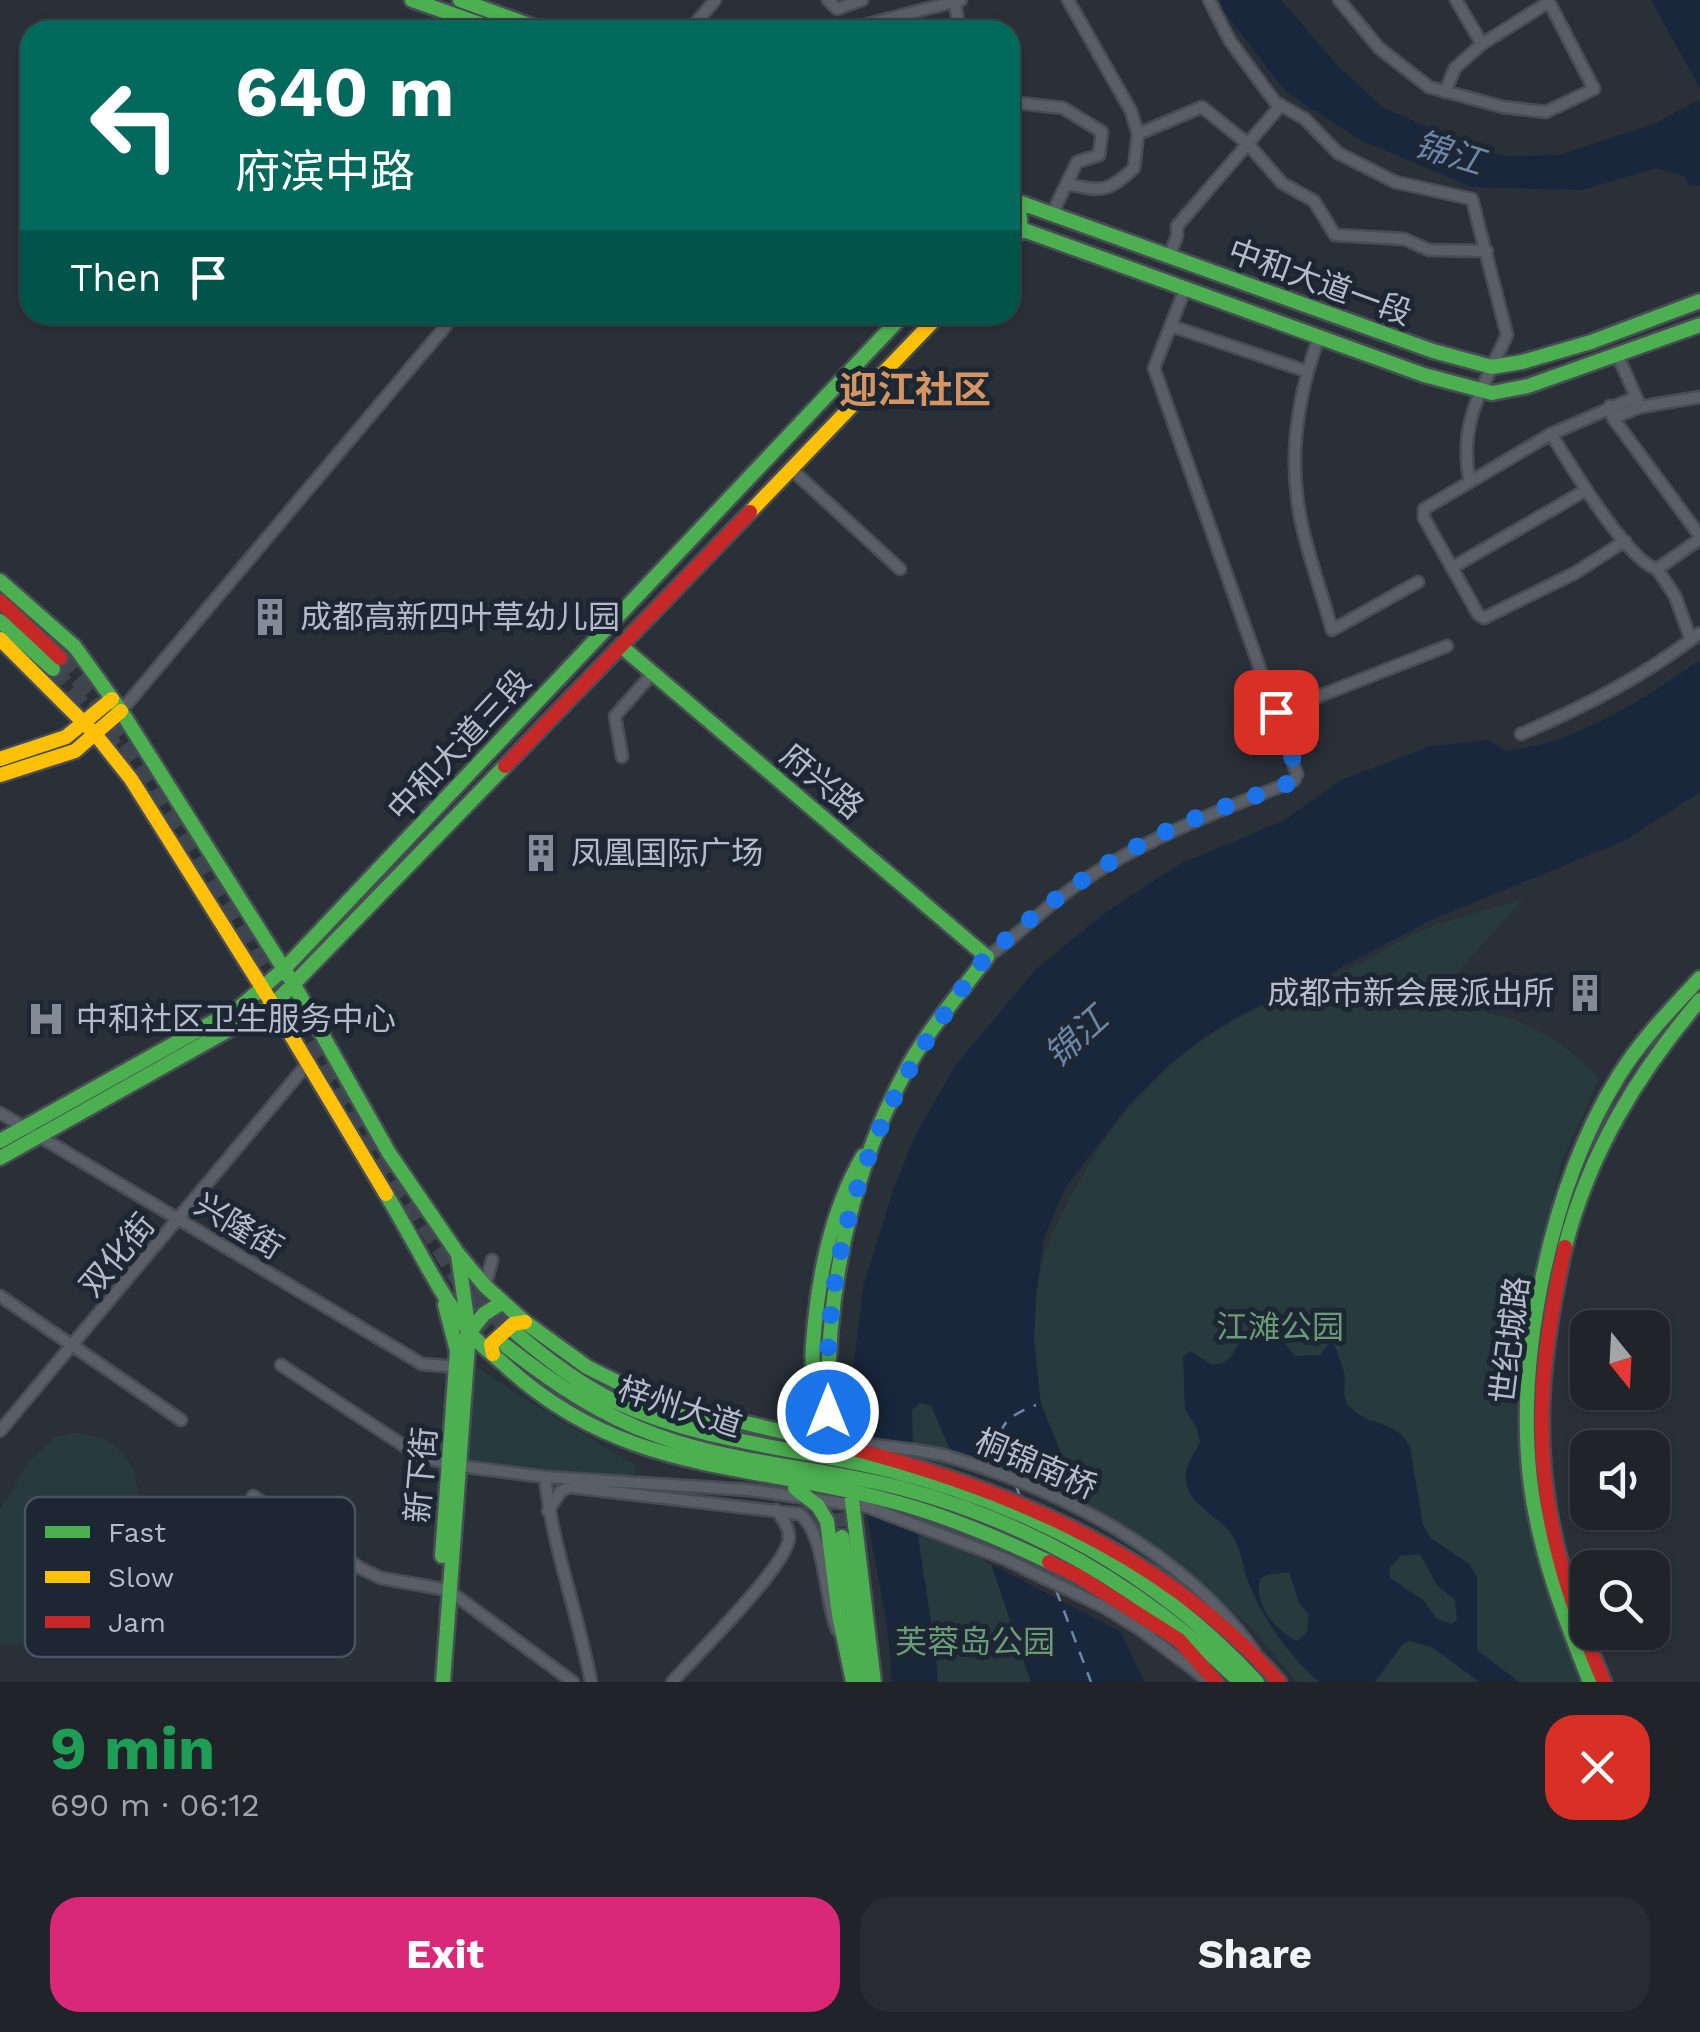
<!DOCTYPE html>
<html lang="en">
<head>
<meta charset="utf-8">
<style>
	:root { --surface:#20242a; --page:#282c32; --text:#f1f3f6; --muted:#a2a4a8; --line:#3d4147; --accent:#db2777 }
	body { margin:0; font-family:"Work Sans","Noto Sans SC",sans-serif; background:var(--page); color:var(--text); height:100vh; display:flex; flex-direction:column; font-size:38px; white-space:nowrap }
	* { box-sizing:border-box; margin:0 }
	p { font-size:32px; color:var(--muted) }
	.icon { flex:none; width:55px; height:55px; fill:none; stroke:currentColor; stroke-width:2; stroke-linecap:round; stroke-linejoin:round }
	.map { position:relative; height:1682px; overflow:hidden }
	.panel { display:flex; flex-direction:column; background:var(--surface); flex:1 }
	.panel>* { flex:none }
	.hud { position:absolute; left:20px; top:20px; width:1000px; height:305px; border-radius:30px; box-shadow:0 2px 8px #0004,0 0 0 2px var(--line); background:#00695c; color:#fff; overflow:hidden }
	.needle { width:65px; rotate:162deg }
	.fabs { position:absolute; left:1570px; top:1310px; display:grid; gap:20px }
	.fabs a { display:grid; place-items:center; width:100px; height:100px; border-radius:20px; background:var(--surface); box-shadow:0 2px 8px #0004,0 0 0 2px var(--line); font-size:50px }
	.pin { position:absolute; display:grid; place-items:center; width:85px; height:85px; color:#fff; margin:-42px; border-radius:20px; box-shadow:0 5px 15px #0006 }
	.me { position:absolute; width:110px; margin:-55px; rotate:0deg; stroke-linejoin:round; filter:drop-shadow(0 0 8px #0008) }
	.turn { display:flex; align-items:center; gap:35px; height:210px; padding:0 50px; font-size:45px }
	.turn .icon { width:130px; height:130px; stroke-width:2.5 }
	.turn b { display:block; font-size:70px; line-height:85px }
	.then { display:flex; align-items:center; height:95px; padding:0 50px; background:#0003; gap:20px; font-size:38px }
	.round { display:grid; place-items:center; flex:none; width:105px; height:105px; border-radius:30px; background:var(--page) }
	.overview { display:flex; align-items:center; justify-content:space-between; height:170px; padding:0 50px }
	h1 { font-size:60px; font-weight:700; line-height:75px; color:#1e9e55 }
	.primary-button { display:flex; gap:20px; margin-top:auto; padding:20px 50px }
	.primary-button a { flex:1; height:115px; border-radius:30px; background:var(--accent); color:#fff; font-size:40px; font-weight:700; line-height:115px; text-align:center }
	.primary-button a+a { background:var(--page); color:var(--text) }
	.map>svg:first-child { display:block }
</style>
</head>
<body>
<div class="map">
<svg width="1700" height="1682" viewBox="0 0 1700 1682">
	<rect width="100%" height="100%" fill="#2a3038"/>
	<!-- green -->
	<path fill="#273a3e" d="M 1523,899 L 1428,1005 C 1439,1013 1453,1009 1467,1010 C 1521,1015 1563,1039 1599,1079 L 1561,1163 L 1530,1297 L 1524,1327 L 1520,1435 L 1532,1540 L 1572,1661 L 1583,1682 L 1297,1682 L 1252,1628 L 1146,1539 L 1064,1493 C 1063,1481 1064,1467 1061,1455 C 1057,1436 1045,1418 1040,1399 C 1031,1368 1034,1331 1036,1300 C 1038,1258 1059,1215 1080,1180 C 1152,1055 1225,1017 1355,966 C 1376,958 1394,942 1415,933 C 1449,919 1488,910 1523,899 Z
		M 477,1367 L 518,1395 L 634,1464 L 636,1473 L 626,1478 L 464,1465 L 472,1369 Z
		M 918,1403 L 931,1405 L 963,1480 L 1031,1682 L 938,1682 C 935,1635 925,1589 919,1543 C 913,1498 913,1454 912,1410 Z
		M 73,1433 C 115,1435 138,1459 138,1500 C 118,1534 83,1611 53,1632 C 38,1643 18,1645 0,1644 L 0,1510 L 29,1462 L 55,1437 Z"/>
	<!-- water -->
	<path fill="#19273c" fill-rule="evenodd" d="M 1220,0 L 1281,0 L 1338,66 L 1382,107 L 1455,139 L 1503,156 L 1559,155 L 1654,124 L 1700,99 L 1700,186 L 1689,186 L 1685,176 L 1656,168 L 1582,190 L 1472,187 L 1360,140 L 1286,92 L 1223,10 Z
		M 1651,0 L 1700,0 L 1700,88 Z
		M 1700,660 L 1700,792 L 1626,840 L 1429,921 L 1325,976 L 1242,1014 L 1206,1036 L 1170,1064 L 1130,1103 L 1065,1188 L 1044,1238 L 1036,1296 L 1034,1341 L 1041,1404 L 1062,1456 L 1064,1493 L 1095,1576 L 1144,1682 L 1031,1682 L 963,1480 L 931,1405 L 919,1403 L 912,1410 C 913,1454 913,1499 919,1543 C 925,1589 935,1635 938,1682 L 892,1682 L 887,1625 L 851,1428 L 853,1368 L 864,1284 L 893,1190 L 916,1134 L 955,1066 L 1036,969 L 1106,912 L 1180,864 L 1283,821 L 1341,780 L 1432,746 L 1489,740 L 1505,751 C 1578,743 1641,700 1700,660 Z
		M 1275,1326 L 1283,1328 L 1285,1344 L 1295,1356 L 1320,1355 L 1333,1339 C 1336,1350 1340,1359 1343,1369 C 1348,1383 1339,1396 1351,1408 C 1369,1427 1398,1420 1410,1447 L 1423,1525 L 1431,1538 L 1469,1564 L 1477,1576 L 1477,1650 L 1519,1682 L 1479,1682 L 1432,1647 L 1409,1641 L 1402,1645 L 1375,1682 L 1319,1682 C 1288,1654 1263,1620 1248,1581 C 1242,1566 1242,1551 1233,1537 C 1222,1517 1194,1509 1187,1486 C 1182,1468 1192,1457 1200,1443 L 1197,1429 L 1185,1409 L 1183,1357 L 1190,1351 L 1212,1365 C 1238,1362 1229,1349 1245,1340 C 1257,1332 1263,1342 1275,1326 ZM 1420,1554 L 1437,1585 L 1455,1600 L 1457,1620 L 1451,1624 L 1437,1619 L 1423,1600 L 1390,1578 L 1390,1567 L 1401,1556 ZM 1289,1572 L 1299,1603 L 1309,1614 L 1307,1632 L 1297,1641 C 1275,1630 1254,1606 1260,1579 L 1267,1575 Z"/>
	<!-- pier -->
	<path fill="#2a3038" d="M 945,1452 L 1074,1505 L 1127,1635 L 983,1560 L 959,1482 Z"/>
	<g fill="none" stroke-linecap="round" stroke-linejoin="round">
		<!-- ferry -->
		<path stroke="#6d86a8" stroke-width="2.5" stroke-dasharray="12 10" stroke-linecap="butt" d="M 1012,1475 C 996,1435 992,1422 1036,1405
			M 1015,1483 L 1021,1499
			M 1056,1590 L 1091,1682"/>
		<!-- secondary-tunnel -->
		<path stroke="#3f454e" stroke-width="14" stroke-dasharray="14 7" stroke-linecap="butt" d="M 837,1492 L 842,1537"/>
		<!-- highway-tunnel -->
		<path stroke="#3f454e" stroke-width="18" stroke-dasharray="18 9" stroke-linecap="butt" d="M 60,658 L 94,696 L 133,752 L 464,1287 L 516,1333
			M 53,669 L 124,759
			M 457,1295 L 506,1346"/>
		<!-- street casing -->
		<g stroke="#484c55" stroke-width="15">
			<path id="street" d="M 828,0 L 837,9 L 862,0
				M 1068,0 L 1131,111 L 1138,134
				M 1209,0 L 1230,41 L 1275,102 L 1305,119 L 1338,153 L 1395,182 L 1472,199 L 1507,335 C 1484,385 1457,425 1470,482
				M 1339,0 L 1379,48 L 1429,87 L 1503,107 L 1546,112 L 1594,89 L 1548,0
				M 955,2 L 959,30
				M 690,30 L 715,0
				M 845,30 L 961,0
				M 1482,44 L 1549,2
				M 1445,92 L 1455,68 L 1482,44 L 1456,0
				M 1010,102 L 1063,108 L 1102,132 L 1099,155 L 1077,162 L 1052,214
				M 1068,184 C 1102,192 1108,192 1134,168 L 1138,134 L 1202,107 L 1248,144 L 1282,183 L 1314,201 L 1335,235 L 1404,239 L 1429,250 L 1487,251
				M 1169,256 L 1177,236 L 1177,226 L 1281,105
				M 1171,326 L 1306,371
				M 1319,337 C 1300,389 1290,441 1297,496 C 1301,537 1321,589 1332,630 L 1418,582
				M 1617,354 L 1638,401
				M 1610,406 L 1613,418 L 1700,536
				M 1613,418 L 1640,407 L 1700,397
				M 1551,434 C 1570,464 1627,561 1657,569 L 1675,596 L 1691,640
				M 791,469 L 900,569
				M 1625,541 L 1575,573 L 1484,618 L 1478,614 L 1424,518 L 1424,509 L 1551,434 L 1636,397
				M 1453,567 L 1586,490
				M 1657,569 L 1700,539
				M 121,711 L 455,315
				M 1276,713 L 1447,646
				M 1521,734 C 1586,706 1644,676 1700,633
				M 622,757 L 615,716 L 653,673
				M 987,957 C 1016,937 1042,910 1071,889 C 1140,840 1216,812 1294,781 L 1297,774 L 1154,368 L 1185,289
				M 0,1113 L 422,1364 L 457,1367
				M 485,1286 L 492,1260
				M 0,1296 L 181,1420
				M 281,1365 L 421,1457 L 460,1466 L 545,1477 L 750,1490 L 868,1507 L 1003,1558 L 1104,1607 L 1141,1630 L 1210,1682
				M 0,1431 L 308,1063
				M 815,1434 C 835,1437 855,1443 875,1445 C 901,1449 926,1450 950,1457 C 1063,1491 1184,1553 1254,1651
				M 545,1477 C 552,1546 578,1613 591,1682
				M 253,1496 L 360,1568 L 381,1578 L 448,1590 L 573,1682
				M 548,1511 L 561,1491 L 570,1487 L 800,1514 C 826,1536 824,1598 837,1630
				M 672,1682 C 695,1656 787,1566 789,1538 C 789,1527 782,1518 776,1510"/>
		</g>
		<!-- fast casing -->
		<g stroke="#484c55" stroke-width="19">
			<path id="fast" d="M 412,0 L 497,30
				M 460,0 L 543,30
				M 1010,199 L 1433,351 L 1492,367 L 1522,362 L 1591,342 L 1700,301
				M 1010,225 L 1424,375 L 1492,393 L 1528,386 L 1700,325
				M 1010,241 L 1021,229 L 1018,202
				M 0,581 L 75,647 L 121,711 L 294,985 L 389,1153 L 458,1254 L 485,1286 L 525,1322 L 587,1367 L 657,1402 L 822,1441
				M 0,621 L 53,669
				M 621,646 L 987,957 C 961,992 932,1025 910,1063 C 850,1171 826,1290 828,1412
				M 0,1141 L 240,1007 L 284,969 L 903,315
				M 0,1158 L 273,1005 L 505,766
				M 386,1194 C 413,1238 437,1290 468,1330 C 478,1344 494,1355 507,1367 C 624,1474 746,1462 887,1500 C 943,1514 997,1537 1049,1562
				M 1565,1247 C 1589,1153 1638,1073 1700,1000
				M 516,1333 C 547,1359 579,1384 616,1402 C 701,1442 797,1448 888,1470 C 1033,1506 1155,1572 1257,1682
				M 467,1335 L 484,1314 L 503,1302
				M 506,1346 C 552,1382 600,1415 656,1435 C 737,1465 825,1467 908,1490 C 1035,1525 1146,1590 1240,1682
				M 836,1395 L 839,1427 L 850,1448
				M 791,1432 L 806,1428 C 821,1404 810,1371 813,1344 C 818,1278 830,1213 863,1156
				M 795,1488 L 818,1506 L 827,1521 L 839,1615 L 853,1682
				M 851,1492 L 874,1682
				M 842,1537 L 863,1682
				M 442,1556 L 457,1351 L 445,1305
				M 443,1682 L 469,1332 L 458,1255
				M 1590,1682 C 1564,1617 1538,1549 1530,1479 C 1516,1353 1551,1186 1618,1077 C 1640,1041 1671,1009 1700,978"/>
		</g>
		<!-- slow casing -->
		<g stroke="#484c55" stroke-width="19">
			<path id="slow" d="M 750,512 L 939,315
				M 0,639 L 96,735 L 131,779 L 273,1005 L 386,1194
				M 0,759 L 66,737 L 112,699
				M 0,775 L 75,751 L 121,711
				M 493,1354 L 491,1344 L 513,1324 L 525,1322"/>
		</g>
		<!-- jam casing -->
		<g stroke="#484c55" stroke-width="19">
			<path id="jam" d="M 0,601 L 60,658
				M 505,766 L 750,512
				M 1565,1247 C 1526,1417 1534,1522 1604,1682
				M 822,1441 C 991,1482 1161,1549 1279,1682
				M 1049,1562 L 1078,1576 L 1179,1640 L 1216,1682"/>
		</g>
		<!-- street -->
		<use href="#street" stroke="#5a5e66" stroke-width="10"/>
		<!-- fast -->
		<use href="#fast" stroke="#4caf50" stroke-width="14"/>
		<!-- slow -->
		<use href="#slow" stroke="#ffc107" stroke-width="14"/>
		<!-- jam -->
		<use href="#jam" stroke="#c62828" stroke-width="14"/>
	</g>
	<g fill="none" stroke-linecap="round" stroke-linejoin="round">
		<!-- route -->
		<path stroke="#1a73e8" stroke-width="18" stroke-dasharray="0 32.4" d="M 828,1412 C 821,1269 863,1128 946,1012 C 959,995 971,972 987,957 C 1039,908 1102,862 1167,831 C 1208,811 1252,798 1294,781 L 1296,768 L 1276,712"/>
	</g>
	<!-- icons -->
	<defs>
		<g id="building-bare" transform="scale(3)"><path d="M-4-6H4V6H1V3H-1V6H-4ZM-2.5-4.3h1.7v1.8h-1.7ZM.8-4.3h1.7v1.8H.8ZM-2.5-1h1.7V.8h-1.7ZM.8-1h1.7V.8H.8Z" fill="#848b96" stroke="#1d2633" stroke-width="2.5" paint-order="stroke"/></g>
		<g id="hospital-bare" transform="scale(3)"><path d="M-5-5h3v3.5h4V-5h3V5h-3V1.5h-4V5h-3Z" fill="#848b96" stroke="#1d2633" stroke-width="2.5" paint-order="stroke"/></g>
	</defs>
	<g fill-rule="evenodd">
		<use href="#building-bare" x="270" y="617"/>
		<use href="#building-bare" x="541" y="853"/>
		<use href="#building-bare" x="1585" y="993"/>
		<use href="#hospital-bare" x="46" y="1019"/>
	</g>
	<g text-anchor="middle" stroke-width="10" stroke-linejoin="round" paint-order="stroke">
		<!-- street labels -->
		<g font-size="32" fill="#b4bcc9" stroke="#1d2633">
			<text transform="translate(1320 282) rotate(20)" y="11">中和大道一段</text>
			<text transform="translate(459 745) rotate(-47)" y="11">中和大道三段</text>
			<text transform="translate(822 781) rotate(40)" y="11">府兴路</text>
			<text transform="translate(239 1226) rotate(31)" y="11">兴隆街</text>
			<text transform="translate(117 1255) rotate(-50)" y="11">双化街</text>
			<text transform="translate(1510 1340) rotate(-83)" y="11">世纪城路</text>
			<text transform="translate(680 1407) rotate(18)" y="11">梓州大道</text>
			<text transform="translate(1036 1464) rotate(23)" y="11">桐锦南桥</text>
			<text transform="translate(421 1475) rotate(-85)" y="11">新下街</text>
		</g>
		<!-- poi labels -->
		<g font-size="32" fill="#b4bcc9" stroke="#1d2633" text-anchor="start">
			<text x="300" y="628">成都高新四叶草幼儿园</text>
			<text x="571" y="864">凤凰国际广场</text>
			<text x="1555" y="1004" text-anchor="end">成都市新会展派出所</text>
			<text x="76" y="1030">中和社区卫生服务中心</text>
		</g>
		<!-- park labels -->
		<g font-size="32" fill="#6b9a76" stroke="#1d2633">
			<text x="1280" y="1338">江滩公园</text>
			<text x="975" y="1653">芙蓉岛公园</text>
		</g>
		<!-- water labels -->
		<g font-size="35" font-style="italic" fill="#6d86a8" stroke="#1d2633">
			<text transform="translate(1449 153) rotate(17)" y="12">锦江</text>
			<text transform="translate(1076 1037) rotate(-42)" y="12">锦江</text>
		</g>
		<!-- quarter labels -->
		<g font-size="38" font-weight="bold" fill="#d59563" stroke="#1d2633">
			<text x="915" y="403">迎江社区</text>
		</g>
	</g>
	<!-- legend -->
	<rect x="25" y="1497" width="330" height="160" rx="15" fill="#1d2633" stroke="#4a5360" stroke-width="2.5"/>
	<rect x="45" y="1526" width="45" height="12" fill="#4caf50"/>
	<rect x="45" y="1571" width="45" height="12" fill="#ffc107"/>
	<rect x="45" y="1616" width="45" height="12" fill="#c62828"/>
	<g font-size="28" fill="#b4bcc9">
		<text x="108" y="1542">Fast</text>
		<text x="108" y="1587">Slow</text>
		<text x="108" y="1632">Jam</text>
	</g>
</svg>
<div class="fabs">
<a><svg class="needle" viewBox="-14 -14 28 28"><path d="M0-13l5 13h-10z" fill="#e53935"/><path d="M0 13l5-13h-10z" fill="#a2a4a8"/></svg></a>
<a><svg class="icon" aria-label="sound" viewBox="0 0 24 24"><path d="M4 9h4l5-4v14l-5-4H4zM17 9q2 3 0 6"/></svg></a>
<a><svg class="icon" aria-label="search" viewBox="0 0 24 24"><circle cx="10" cy="10" r="6"/><path d="M15 15l6 6"/></svg></a>
</div>
<div class="pin" style="left:1276px;top:712px;background:#d93025"><svg class="icon" aria-label="arrive" viewBox="0 0 24 24"><path d="M6 21V4h12l-3 4 3 4H6"/></svg></div>
<svg class="me" style="left:828px;top:1412px" viewBox="-20 -20 40 40"><circle r="17" fill="#1a73e8" stroke="#fff" stroke-width="3"/><path d="M0-11L8 9 0 5-8 9z" fill="#fff"/></svg>
<div class="hud">
<div class="turn"><svg class="icon" aria-label="left" viewBox="0 0 24 24"><path d="M17 20v-9H6M10 6l-5 5 5 5"/></svg><div><b>640 m</b>府滨中路</div></div>
<div class="then">Then<svg class="icon" aria-label="arrive" viewBox="0 0 24 24"><path d="M6 21V4h12l-3 4 3 4H6"/></svg></div>
</div>
</div>
<section class="panel">
<div class="overview"><div><h1>9 min</h1><p>690 m · 06:12</p></div><a class="round" style="background:#d93025;color:#fff"><svg class="icon" aria-label="close" viewBox="0 0 24 24"><path d="M6 6l12 12M18 6L6 18"/></svg></a></div>
<div class="primary-button"><a>Exit</a><a>Share</a></div>
</section>
</body>
</html>
